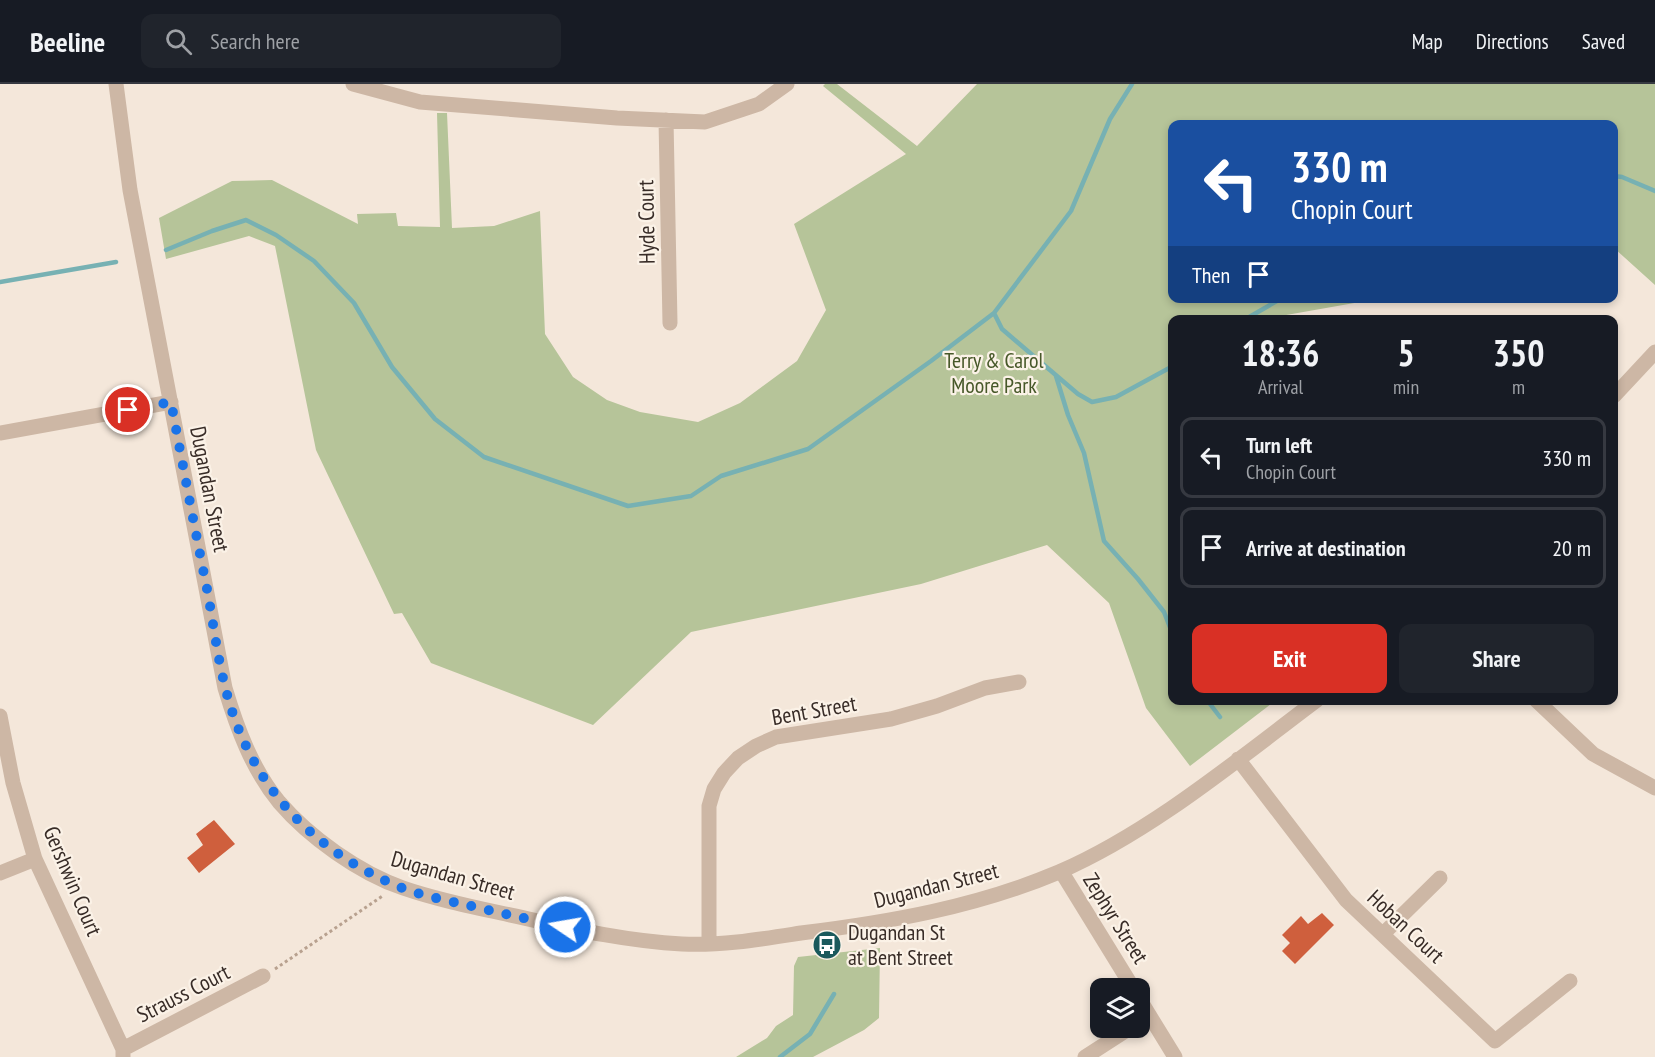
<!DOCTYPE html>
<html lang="en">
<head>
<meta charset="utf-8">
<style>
	:root { --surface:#171b24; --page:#20242c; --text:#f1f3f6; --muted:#9ea1a6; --line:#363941; --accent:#d93025 }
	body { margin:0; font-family:"PT Sans Narrow",sans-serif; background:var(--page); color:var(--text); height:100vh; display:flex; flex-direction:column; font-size:22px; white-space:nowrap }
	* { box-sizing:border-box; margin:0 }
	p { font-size:20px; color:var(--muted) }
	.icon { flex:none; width:33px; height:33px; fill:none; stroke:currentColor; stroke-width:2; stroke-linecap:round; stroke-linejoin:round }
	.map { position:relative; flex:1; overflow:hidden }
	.sheet { position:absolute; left:1168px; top:231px; width:450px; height:390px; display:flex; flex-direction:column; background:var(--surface); border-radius:12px; box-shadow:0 3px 9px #0003 }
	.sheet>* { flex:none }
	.banner { position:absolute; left:1168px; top:36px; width:450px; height:183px; border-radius:12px; box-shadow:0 3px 9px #0003; background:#1a4fa0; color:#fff; overflow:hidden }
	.fabs { position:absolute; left:1090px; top:894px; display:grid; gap:12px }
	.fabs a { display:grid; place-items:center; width:60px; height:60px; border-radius:12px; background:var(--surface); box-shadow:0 3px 9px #0003; font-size:30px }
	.pin { position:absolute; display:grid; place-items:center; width:51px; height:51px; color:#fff; margin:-26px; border:3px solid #fff; border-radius:50%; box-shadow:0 2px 6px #0007 }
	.me { position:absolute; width:66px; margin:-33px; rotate:282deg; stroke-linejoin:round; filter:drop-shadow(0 0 4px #0008) }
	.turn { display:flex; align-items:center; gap:21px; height:126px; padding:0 24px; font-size:27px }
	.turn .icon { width:78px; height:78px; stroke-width:2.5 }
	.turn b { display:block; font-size:42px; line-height:51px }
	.then { display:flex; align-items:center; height:57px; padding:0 24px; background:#0003; gap:12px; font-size:22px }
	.eta { display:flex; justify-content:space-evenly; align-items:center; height:102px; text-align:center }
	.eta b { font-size:36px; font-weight:800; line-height:42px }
	.action { display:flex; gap:12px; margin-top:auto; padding:12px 24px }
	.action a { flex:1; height:69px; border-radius:12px; background:var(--accent); color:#fff; font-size:24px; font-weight:800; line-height:69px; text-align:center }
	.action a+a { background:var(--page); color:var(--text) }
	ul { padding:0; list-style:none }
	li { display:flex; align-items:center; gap:18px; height:81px; margin:0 12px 9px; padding:0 12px; border:3px solid var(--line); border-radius:12px }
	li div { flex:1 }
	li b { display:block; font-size:22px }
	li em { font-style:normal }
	header { display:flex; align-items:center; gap:36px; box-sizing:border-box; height:84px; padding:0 30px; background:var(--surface); border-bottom:2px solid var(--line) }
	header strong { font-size:28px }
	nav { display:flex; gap:33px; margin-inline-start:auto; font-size:21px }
	.search { width:420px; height:54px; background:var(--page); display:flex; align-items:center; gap:15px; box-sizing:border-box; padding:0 21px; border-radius:12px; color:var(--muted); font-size:22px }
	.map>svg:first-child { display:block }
</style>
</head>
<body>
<header>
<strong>Beeline</strong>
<div class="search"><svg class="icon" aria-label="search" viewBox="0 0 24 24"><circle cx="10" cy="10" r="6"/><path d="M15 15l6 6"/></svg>Search here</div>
<nav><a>Map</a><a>Directions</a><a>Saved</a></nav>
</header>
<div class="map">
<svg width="1655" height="973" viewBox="0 0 1655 973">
	<rect width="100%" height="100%" fill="#f4e7da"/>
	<!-- green -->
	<path fill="#b6c499" d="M 825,0 L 837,0 L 917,62 L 977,0 L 1655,0 L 1655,201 L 1614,164 L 1614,40 L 1173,40 L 1173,214 L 1377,215 L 1275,233 L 1272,235 L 1173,236 L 1173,616 L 1275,617 L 1190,682 L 1146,624 L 1109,519 L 1047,461 L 921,500 L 691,548 L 593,641 L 431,579 L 402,529 L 394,530 L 316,366 L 275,162 L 249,152 L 166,175 L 159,134 L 232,97 L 272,96 L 358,140 L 357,130 L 396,129 L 398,142 L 440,143 L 437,29 L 447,29 L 452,144 L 494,142 L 540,127 L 545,250 L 573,293 L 607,316 L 640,328 L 698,338 L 740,319 L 797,277 L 826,226 L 794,140 L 906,70 L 823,2 Z
		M 880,864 L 879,934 L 864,946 L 813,973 L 736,973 L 767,954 L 776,942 L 793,931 L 794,882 L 798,873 Z"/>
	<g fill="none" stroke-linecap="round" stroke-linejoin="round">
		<!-- stream -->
		<path stroke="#77b1b3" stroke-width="4.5" d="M 1614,92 L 1622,93 L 1655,107
			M 166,166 L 212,147 L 246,136 L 276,151 L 314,177 L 354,219 L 392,283 L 435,335 L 484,373 L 628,422 L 691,412 L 721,392 L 808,365 L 931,277 L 994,229 L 1071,127 L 1110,35 L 1132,0
			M 0,198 L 116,178
			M 994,229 L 1002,245 L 1078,310 L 1092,318 L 1116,313 L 1173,282
			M 1244,236 L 1282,214
			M 1056,292 L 1068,331 L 1084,369 L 1104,457 L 1138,495 L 1164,528 L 1173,551
			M 1207,616 L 1220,633
			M 780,973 L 810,950 L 834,910"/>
	</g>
	<!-- building -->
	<path fill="#cf5f3d" d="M 214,736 L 235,760 L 199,789 L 187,774 L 203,761 L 196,750 Z
		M 1322,829 L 1334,841 L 1295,880 L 1282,867 L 1290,859 L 1282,851 L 1301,832 L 1308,840 Z"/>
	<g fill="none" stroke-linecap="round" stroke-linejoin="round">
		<!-- path -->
		<path stroke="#b8a18f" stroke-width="3" stroke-dasharray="3 3" stroke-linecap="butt" d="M 275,885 L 384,811"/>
		<!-- minor -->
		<path stroke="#cdb7a5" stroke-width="15" d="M 116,0 L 130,106 L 225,604 C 237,644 252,685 279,718 C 309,753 359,789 403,804 C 435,815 468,822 501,829 C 561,842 620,857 682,860 C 721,862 762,855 801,849 C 890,838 976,823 1059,788 C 1151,748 1237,676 1317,616
			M 353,0 L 420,18 L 617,34 L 705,38 L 759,20 L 787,0
			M 666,36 L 670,239
			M 1614,312 L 1655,268
			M 0,349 L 171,318
			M 1536,616 L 1593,670 L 1655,704
			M 0,632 L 13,699 L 35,775 L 123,965 L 123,973
			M 1238,675 L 1346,816 L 1495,957 L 1570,897
			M 1061,787 L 1133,904
			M 0,789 L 35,775
			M 1383,850 L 1440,794
			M 709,860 L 709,722 L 714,705 L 724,689 L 738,674 L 756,662 L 776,653 L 891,635 L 937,622 L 985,604 L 1019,598
			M 1140,916 L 1175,973
			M 123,965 L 263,892
			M 1085,973 L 1130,944"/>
	</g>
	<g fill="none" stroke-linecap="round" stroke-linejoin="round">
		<!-- route -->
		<path stroke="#1a73e8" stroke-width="10" stroke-dasharray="0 18" d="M 128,326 L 171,318 C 183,382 195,446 208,510 C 215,550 220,592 233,630 C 261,712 318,768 397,802 C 419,811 444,816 467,821 C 500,829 532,836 565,843"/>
	</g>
	<!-- icons -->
	<defs>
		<g id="bus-disc" transform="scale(1.5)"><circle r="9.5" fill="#19595c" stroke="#fbf2e7"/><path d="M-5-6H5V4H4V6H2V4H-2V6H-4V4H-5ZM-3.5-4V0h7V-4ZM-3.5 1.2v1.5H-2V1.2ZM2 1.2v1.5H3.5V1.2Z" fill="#fff"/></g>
	</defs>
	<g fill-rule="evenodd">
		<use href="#bus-disc" x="827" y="861"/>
	</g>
	<g text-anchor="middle" stroke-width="4.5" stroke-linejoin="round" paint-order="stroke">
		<!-- street labels -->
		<g font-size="22" fill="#382c27" stroke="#fbf2e7">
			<text transform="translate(646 138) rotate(-91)" y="8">Hyde Court</text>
			<text transform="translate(210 405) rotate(79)" y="8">Dugandan Street</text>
			<text transform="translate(814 626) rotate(-10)" y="8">Bent Street</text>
			<text transform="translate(453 791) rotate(16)" y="8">Dugandan Street</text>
			<text transform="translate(73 797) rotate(67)" y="8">Gershwin Court</text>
			<text transform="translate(936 801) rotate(-14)" y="8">Dugandan Street</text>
			<text transform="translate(1116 834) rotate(58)" y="8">Zephyr Street</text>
			<text transform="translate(1406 842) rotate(43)" y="8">Hoban Court</text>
			<text transform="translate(183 909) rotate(-27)" y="8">Strauss Court</text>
		</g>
		<!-- park labels -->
		<g font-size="22" fill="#475829" stroke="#fbf2e7">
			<text x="994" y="284">Terry &amp; Carol<tspan x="994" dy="25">Moore Park</tspan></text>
		</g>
		<!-- poi labels -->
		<g font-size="22" fill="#382c27" stroke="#fbf2e7" text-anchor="start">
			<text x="848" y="856">Dugandan St<tspan x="848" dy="25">at Bent Street</tspan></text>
		</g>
	</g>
</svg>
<div class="fabs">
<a><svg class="icon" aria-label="layers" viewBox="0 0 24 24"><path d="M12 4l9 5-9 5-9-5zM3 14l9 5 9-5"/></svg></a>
</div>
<div class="pin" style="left:128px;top:326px;background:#d93025"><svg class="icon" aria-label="arrive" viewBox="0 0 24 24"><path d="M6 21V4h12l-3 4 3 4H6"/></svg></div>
<svg class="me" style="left:565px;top:843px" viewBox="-20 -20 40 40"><circle r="17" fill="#1a73e8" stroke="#fff" stroke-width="3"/><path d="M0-11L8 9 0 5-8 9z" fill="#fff"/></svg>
<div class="banner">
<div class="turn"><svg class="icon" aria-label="left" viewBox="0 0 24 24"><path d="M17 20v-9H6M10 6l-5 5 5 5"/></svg><div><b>330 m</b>Chopin Court</div></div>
<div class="then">Then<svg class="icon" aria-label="arrive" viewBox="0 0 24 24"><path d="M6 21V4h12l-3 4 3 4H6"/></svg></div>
</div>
<section class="sheet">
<div class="eta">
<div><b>18:36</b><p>Arrival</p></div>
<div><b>5</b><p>min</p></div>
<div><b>350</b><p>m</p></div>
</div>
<ul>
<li><svg class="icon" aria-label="left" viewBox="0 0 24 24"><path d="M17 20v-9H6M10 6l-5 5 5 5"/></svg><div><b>Turn left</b><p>Chopin Court</p></div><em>330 m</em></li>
<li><svg class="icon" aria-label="arrive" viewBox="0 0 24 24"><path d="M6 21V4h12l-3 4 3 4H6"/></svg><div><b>Arrive at destination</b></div><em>20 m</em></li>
</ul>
<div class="action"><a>Exit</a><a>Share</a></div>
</section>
</div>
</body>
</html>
